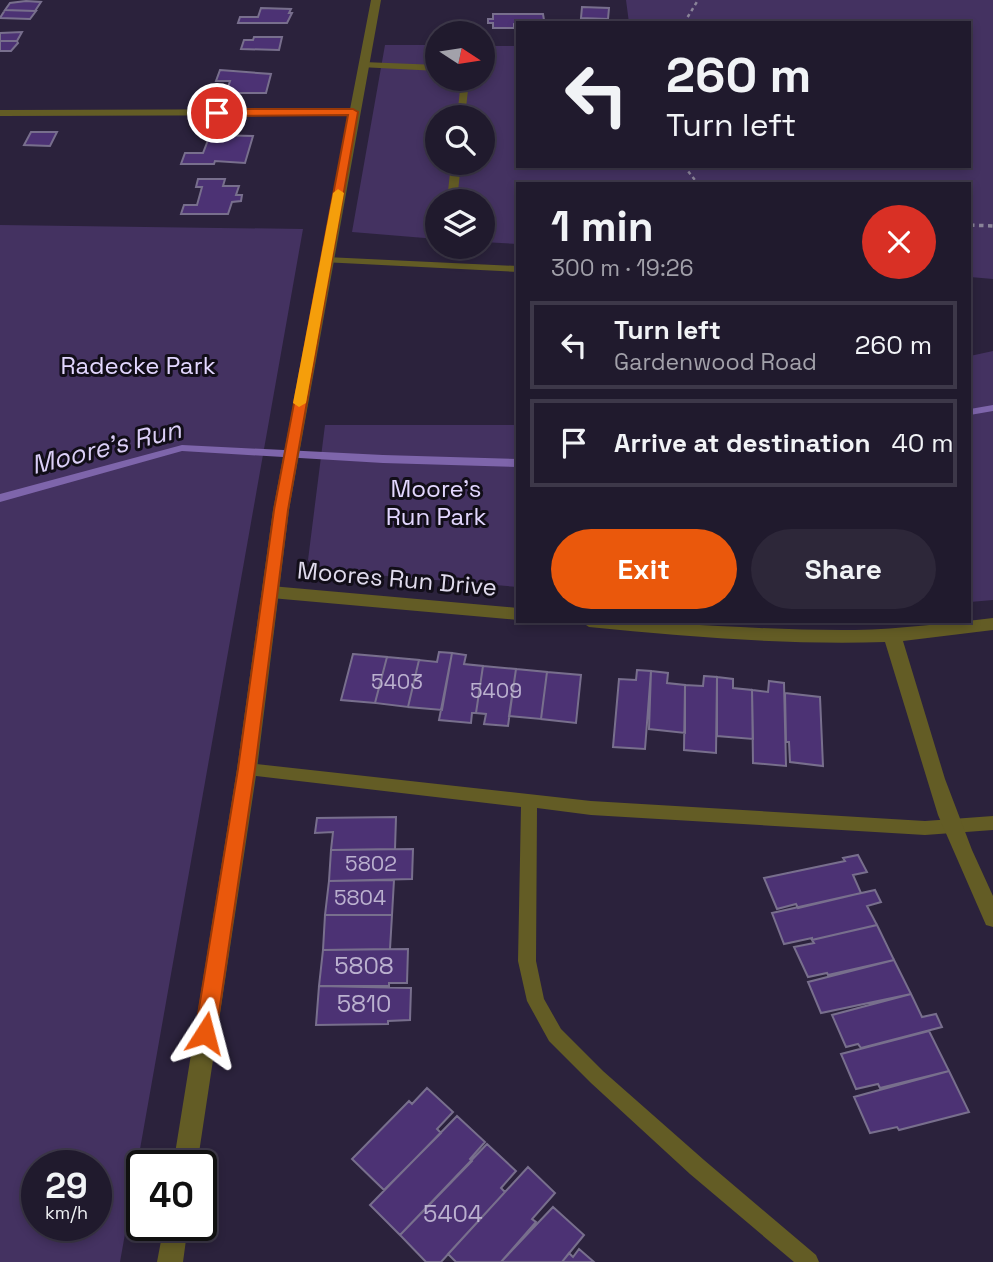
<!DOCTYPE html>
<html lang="en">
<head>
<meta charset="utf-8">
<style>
	:root { --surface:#201a2d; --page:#2d2739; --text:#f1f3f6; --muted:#a2a1aa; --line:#3d3849; --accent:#ea580c }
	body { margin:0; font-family:"Space Grotesk",sans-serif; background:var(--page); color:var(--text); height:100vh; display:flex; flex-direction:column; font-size:26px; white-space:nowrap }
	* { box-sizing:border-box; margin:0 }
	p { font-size:23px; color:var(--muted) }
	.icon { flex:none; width:38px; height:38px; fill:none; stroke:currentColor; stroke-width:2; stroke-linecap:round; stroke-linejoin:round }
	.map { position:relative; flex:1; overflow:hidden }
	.details { position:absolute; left:516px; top:182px; width:455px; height:441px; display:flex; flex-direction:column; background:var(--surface); border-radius:0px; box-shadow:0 4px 10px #0003,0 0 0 2px var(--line) }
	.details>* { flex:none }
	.guide { position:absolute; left:516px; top:21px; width:455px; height:147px; border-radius:0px; box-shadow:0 4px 10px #0003,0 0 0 2px var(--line); background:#201a2d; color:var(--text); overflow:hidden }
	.needle { width:46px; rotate:102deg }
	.controls { position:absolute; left:425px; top:21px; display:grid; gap:14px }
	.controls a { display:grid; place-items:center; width:70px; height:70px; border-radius:50%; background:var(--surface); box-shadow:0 4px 10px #0003,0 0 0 2px var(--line); font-size:35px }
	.speed { position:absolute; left:21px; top:1150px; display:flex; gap:14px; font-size:35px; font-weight:700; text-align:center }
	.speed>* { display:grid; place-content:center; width:91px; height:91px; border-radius:50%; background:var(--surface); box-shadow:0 4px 10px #0003,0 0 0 2px var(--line); line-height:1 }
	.speed small { font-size:18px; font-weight:400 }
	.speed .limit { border:4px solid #111; border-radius:10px; background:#fff; color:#111 }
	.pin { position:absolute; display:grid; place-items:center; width:60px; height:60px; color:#fff; margin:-30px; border:4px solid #fff; border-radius:50%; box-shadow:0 2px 7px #0007 }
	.me { position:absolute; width:77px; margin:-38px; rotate:9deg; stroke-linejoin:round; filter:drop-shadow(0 0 5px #0008) }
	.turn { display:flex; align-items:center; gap:24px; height:147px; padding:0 35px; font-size:32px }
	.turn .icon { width:91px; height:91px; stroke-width:2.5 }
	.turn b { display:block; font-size:49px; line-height:60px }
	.round { display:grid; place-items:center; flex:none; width:74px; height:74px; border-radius:37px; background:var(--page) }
	.summary { display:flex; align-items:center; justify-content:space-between; height:119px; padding:0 35px }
	h1 { font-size:42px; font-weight:700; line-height:52px }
	.action { display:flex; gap:14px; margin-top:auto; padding:14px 35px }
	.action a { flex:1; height:80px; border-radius:42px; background:var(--accent); color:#fff; font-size:28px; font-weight:700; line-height:80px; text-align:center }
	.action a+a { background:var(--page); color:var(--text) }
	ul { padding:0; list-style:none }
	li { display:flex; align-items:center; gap:21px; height:88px; margin:0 14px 10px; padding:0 21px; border:4px solid var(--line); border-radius:0px }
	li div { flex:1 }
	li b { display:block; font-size:26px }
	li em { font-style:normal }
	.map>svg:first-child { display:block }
</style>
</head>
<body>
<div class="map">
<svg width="993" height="1262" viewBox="0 0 993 1262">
	<rect width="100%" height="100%" fill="#2b223c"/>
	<!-- green -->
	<path fill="#443261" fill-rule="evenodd" d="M 626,0 L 993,0 L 993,279 L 970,277 L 970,184 L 518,184 L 518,244 L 483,242 L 483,201 L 438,201 L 437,239 L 352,232 L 385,45 L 437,45 L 438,79 L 483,79 L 483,46 L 518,46 L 518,166 L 970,166 L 970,23 L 629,23 ZM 438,117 L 483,117 L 483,163 L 438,163 Z
		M 0,225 L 303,229 L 120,1262 L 0,1262 ZM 37,1166 L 96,1166 L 96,1225 L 37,1225 Z
		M 993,351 L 993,600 L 970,602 L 970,356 Z
		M 325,425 L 518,425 L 518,587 L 316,570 L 308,560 Z"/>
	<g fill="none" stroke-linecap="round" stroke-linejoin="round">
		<!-- stream -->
		<path fill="#7e65ab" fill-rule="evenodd" d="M 993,405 L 993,411 L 970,415 L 970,409 Z
			M 182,445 L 383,455 L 518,459 L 518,467 L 383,463 L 182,451 L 0,502 L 0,494 Z"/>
	</g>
	<!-- building -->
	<path fill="#4c3274" stroke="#786f8d" stroke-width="2" d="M 26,1 L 41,2 L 35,11 L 5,10 L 10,3 Z
		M 582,7 L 609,8 L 608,19 L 581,18 Z
		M 261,8 L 291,9 L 289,13 L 292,13 L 287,23 L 238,23 L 240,17 L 258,17 Z
		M 5,10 L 35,11 L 36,11 L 30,19 L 0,18 Z
		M 493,14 L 543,14 L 544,20 L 518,23 L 514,24 L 514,28 L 493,28 L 493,23 L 488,23 L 488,19 L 493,19 Z
		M 22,32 L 17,41 L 0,41 L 0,33 Z
		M 254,37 L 282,37 L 279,50 L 241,49 L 244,40 L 253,40 Z
		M 0,41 L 17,41 L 18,43 L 11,51 L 0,51 Z
		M 220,70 L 271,74 L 266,93 L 226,93 L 230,81 L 216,81 Z
		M 31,132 L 57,132 L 50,146 L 24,145 Z
		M 210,135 L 253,136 L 245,163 L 215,161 L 214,164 L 181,164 L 185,153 L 203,153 Z
		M 198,179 L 225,179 L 223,186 L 239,186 L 236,195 L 242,195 L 241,201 L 232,202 L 228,214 L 181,214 L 184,205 L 197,205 L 202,187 L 196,187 Z
		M 439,652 L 452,653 L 442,710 L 408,707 L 419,660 L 437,662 Z
		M 452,653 L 466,655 L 464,664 L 483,666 L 476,713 L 472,713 L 471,723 L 439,720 Z
		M 353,654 L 387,657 L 375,703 L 341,700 Z
		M 387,657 L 419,660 L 408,707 L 375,703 Z
		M 483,666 L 516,669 L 508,726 L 484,724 L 486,714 L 476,713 Z
		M 516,669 L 547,672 L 541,719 L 509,716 Z
		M 637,670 L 651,671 L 645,749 L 613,747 L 619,679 L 636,680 Z
		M 651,671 L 668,673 L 667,683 L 685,685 L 685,733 L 649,729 Z
		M 547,672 L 581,675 L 576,723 L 541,719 Z
		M 704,676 L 717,677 L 716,753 L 684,750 L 685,685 L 703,686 Z
		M 717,677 L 733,679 L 733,688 L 752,690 L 753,739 L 717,736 Z
		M 769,681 L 784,683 L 786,766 L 753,763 L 752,690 L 768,692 Z
		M 785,693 L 820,697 L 823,766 L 790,762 L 789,742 L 786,742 Z
		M 396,817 L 395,849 L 331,850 L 333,832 L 315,833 L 317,818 Z
		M 413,849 L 412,879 L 329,881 L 331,850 Z
		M 858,855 L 867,872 L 853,875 L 861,893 L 798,908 L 796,904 L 777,909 L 764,878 L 845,861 L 843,858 Z
		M 394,880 L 392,915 L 325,915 L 329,881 Z
		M 875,890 L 881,902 L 867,906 L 877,925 L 812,940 L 812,938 L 784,944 L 772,913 Z
		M 325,915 L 392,915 L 390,949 L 323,950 Z
		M 877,925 L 894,960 L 828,975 L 827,973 L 808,977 L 794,947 L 814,943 L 812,940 Z
		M 408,949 L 407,983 L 389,983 L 389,986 L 319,986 L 323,950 Z
		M 894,960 L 911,994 L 821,1013 L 808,982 Z
		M 319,986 L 411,988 L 410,1020 L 388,1021 L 388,1024 L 316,1025 Z
		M 911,994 L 922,1017 L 936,1014 L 942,1027 L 861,1048 L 858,1044 L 846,1047 L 832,1015 Z
		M 929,1031 L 949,1071 L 880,1088 L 878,1084 L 856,1089 L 841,1054 Z
		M 949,1071 L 969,1112 L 899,1130 L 897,1127 L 870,1133 L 854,1097 Z
		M 427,1088 L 453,1112 L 437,1129 L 441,1133 L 384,1190 L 352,1159 L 409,1101 L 412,1104 Z
		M 457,1116 L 485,1142 L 470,1159 L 472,1161 L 400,1235 L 370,1205 Z
		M 487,1144 L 516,1171 L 501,1188 L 505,1192 L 441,1262 L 426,1262 L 400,1235 Z
		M 528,1167 L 555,1193 L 532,1219 L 536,1222 L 501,1262 L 456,1262 L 448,1254 Z
		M 553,1207 L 584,1235 L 562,1262 L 501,1262 Z
		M 579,1249 L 594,1262 L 562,1262 L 569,1253 L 573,1257 Z"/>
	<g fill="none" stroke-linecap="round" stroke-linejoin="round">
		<!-- path-far1 -->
		<path stroke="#8a8499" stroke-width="2.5" stroke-dasharray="3.5 3.5" stroke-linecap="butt" d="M 684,23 L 698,0
			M 684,166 L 698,184"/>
		<!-- path -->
		<path stroke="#8a8499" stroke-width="3.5" stroke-dasharray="4.5 4.5" stroke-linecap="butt" d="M 970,225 L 993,226"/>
		<!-- service -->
		<path fill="#635c25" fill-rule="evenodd" d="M 363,62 L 438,65 L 438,71 L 360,67 L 359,65 Z
			M 454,79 L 462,79 L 468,90 L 465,117 L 457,117 L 460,90 Z
			M 451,163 L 461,163 L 457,201 L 447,201 Z
			M 326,257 L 518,266 L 518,272 L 322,262 L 321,260 Z
			M 247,763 L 591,801 L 925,821 L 993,816 L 993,830 L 925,835 L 591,815 L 537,808 L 536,961 L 544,999 L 561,1029 L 603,1071 L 704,1160 L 816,1255 L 819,1262 L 794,1262 L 690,1174 L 591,1083 L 549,1041 L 527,1001 L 518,961 L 521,807 L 247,775 L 242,773 L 239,769 L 242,765 Z"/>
		<!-- minor -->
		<path fill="#635c25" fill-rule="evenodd" d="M 0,110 L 353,109 L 359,112 L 353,115 L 0,116 Z
			M 271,586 L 518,608 L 518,620 L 271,598 L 262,592 Z
			M 993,618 L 993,630 L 903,641 L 945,779 L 972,850 L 993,896 L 993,927 L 986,925 L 938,815 L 885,642 C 786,645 688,637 589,627 L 580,621 C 672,621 763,631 855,630 C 901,629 948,623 993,618 Z"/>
		<!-- tertiary -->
		<path fill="#635c25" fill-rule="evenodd" d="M 371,0 L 381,0 L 289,510 L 257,769 L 197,1166 L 173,1166 L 237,769 L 273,510 Z
			M 164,1225 L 188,1225 L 183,1262 L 157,1262 Z"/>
	</g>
	<!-- route -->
	<path fill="#ea580c" stroke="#983908" stroke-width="2" d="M 353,109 L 358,112 L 288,510 L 255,769 L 216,1033 L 213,1040 L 205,1043 L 198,1040 L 195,1033 L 238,769 L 274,510 L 348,115 L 217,116 L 212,113 L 217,109 Z"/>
	<!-- slow -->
	<path fill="#f59e0b" d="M 338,189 L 344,193 L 306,403 L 299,407 L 293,403 L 333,193 Z"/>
	<g text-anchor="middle" stroke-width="6" stroke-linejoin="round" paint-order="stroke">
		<!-- number labels -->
		<g font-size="21" fill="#bbb1cf">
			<text x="397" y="689">5403</text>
			<text x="496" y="698">5409</text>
			<text x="371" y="871">5802</text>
			<text x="360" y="905">5804</text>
		</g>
		<!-- park labels -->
		<g font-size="24" fill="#e3d7ff" stroke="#120e19">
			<text x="138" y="374">Radecke Park</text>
			<text x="436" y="497">Moore's<tspan x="436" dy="28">Run Park</tspan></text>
		</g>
		<!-- street labels -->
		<g font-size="24" fill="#e0dbed" stroke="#120e19">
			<text transform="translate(397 579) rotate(5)" y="8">Moores Run Drive</text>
		</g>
		<!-- near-number labels -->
		<g font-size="24" fill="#bbb1cf">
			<text x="364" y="974">5808</text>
			<text x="364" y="1012">5810</text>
			<text x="453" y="1222">5404</text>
		</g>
		<!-- water labels -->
		<g font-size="26" font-style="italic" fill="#dbcff7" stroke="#120e19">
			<text transform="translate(106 447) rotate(-14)" y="9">Moore's Run</text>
		</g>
	</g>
</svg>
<div class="controls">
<a><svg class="needle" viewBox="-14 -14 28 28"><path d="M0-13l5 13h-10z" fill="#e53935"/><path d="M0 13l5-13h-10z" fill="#a2a1aa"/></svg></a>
<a><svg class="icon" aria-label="search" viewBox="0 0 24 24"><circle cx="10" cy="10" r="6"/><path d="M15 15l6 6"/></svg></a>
<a><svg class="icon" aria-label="layers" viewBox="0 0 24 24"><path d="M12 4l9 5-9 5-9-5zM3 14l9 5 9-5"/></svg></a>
</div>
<div class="speed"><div>29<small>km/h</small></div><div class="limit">40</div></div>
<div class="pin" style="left:217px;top:113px;background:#d93025"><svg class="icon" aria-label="arrive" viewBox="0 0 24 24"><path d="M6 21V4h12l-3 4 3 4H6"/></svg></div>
<svg class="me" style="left:205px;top:1033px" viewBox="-20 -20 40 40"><path d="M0-17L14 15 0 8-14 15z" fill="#ea580c" stroke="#fff" stroke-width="4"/></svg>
<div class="guide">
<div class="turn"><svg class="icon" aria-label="left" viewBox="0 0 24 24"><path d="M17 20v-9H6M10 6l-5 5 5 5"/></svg><div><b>260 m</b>Turn left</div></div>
</div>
<section class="details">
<div class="summary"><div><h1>1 min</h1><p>300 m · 19:26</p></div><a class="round" style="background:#d93025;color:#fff"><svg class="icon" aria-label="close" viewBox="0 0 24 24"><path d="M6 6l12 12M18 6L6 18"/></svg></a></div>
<ul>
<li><svg class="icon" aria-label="left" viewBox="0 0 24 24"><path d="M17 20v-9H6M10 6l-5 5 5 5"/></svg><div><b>Turn left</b><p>Gardenwood Road</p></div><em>260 m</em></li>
<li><svg class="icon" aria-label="arrive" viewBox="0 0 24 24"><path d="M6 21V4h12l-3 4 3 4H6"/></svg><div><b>Arrive at destination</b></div><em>40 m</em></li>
</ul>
<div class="action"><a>Exit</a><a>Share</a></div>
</section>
</div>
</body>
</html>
